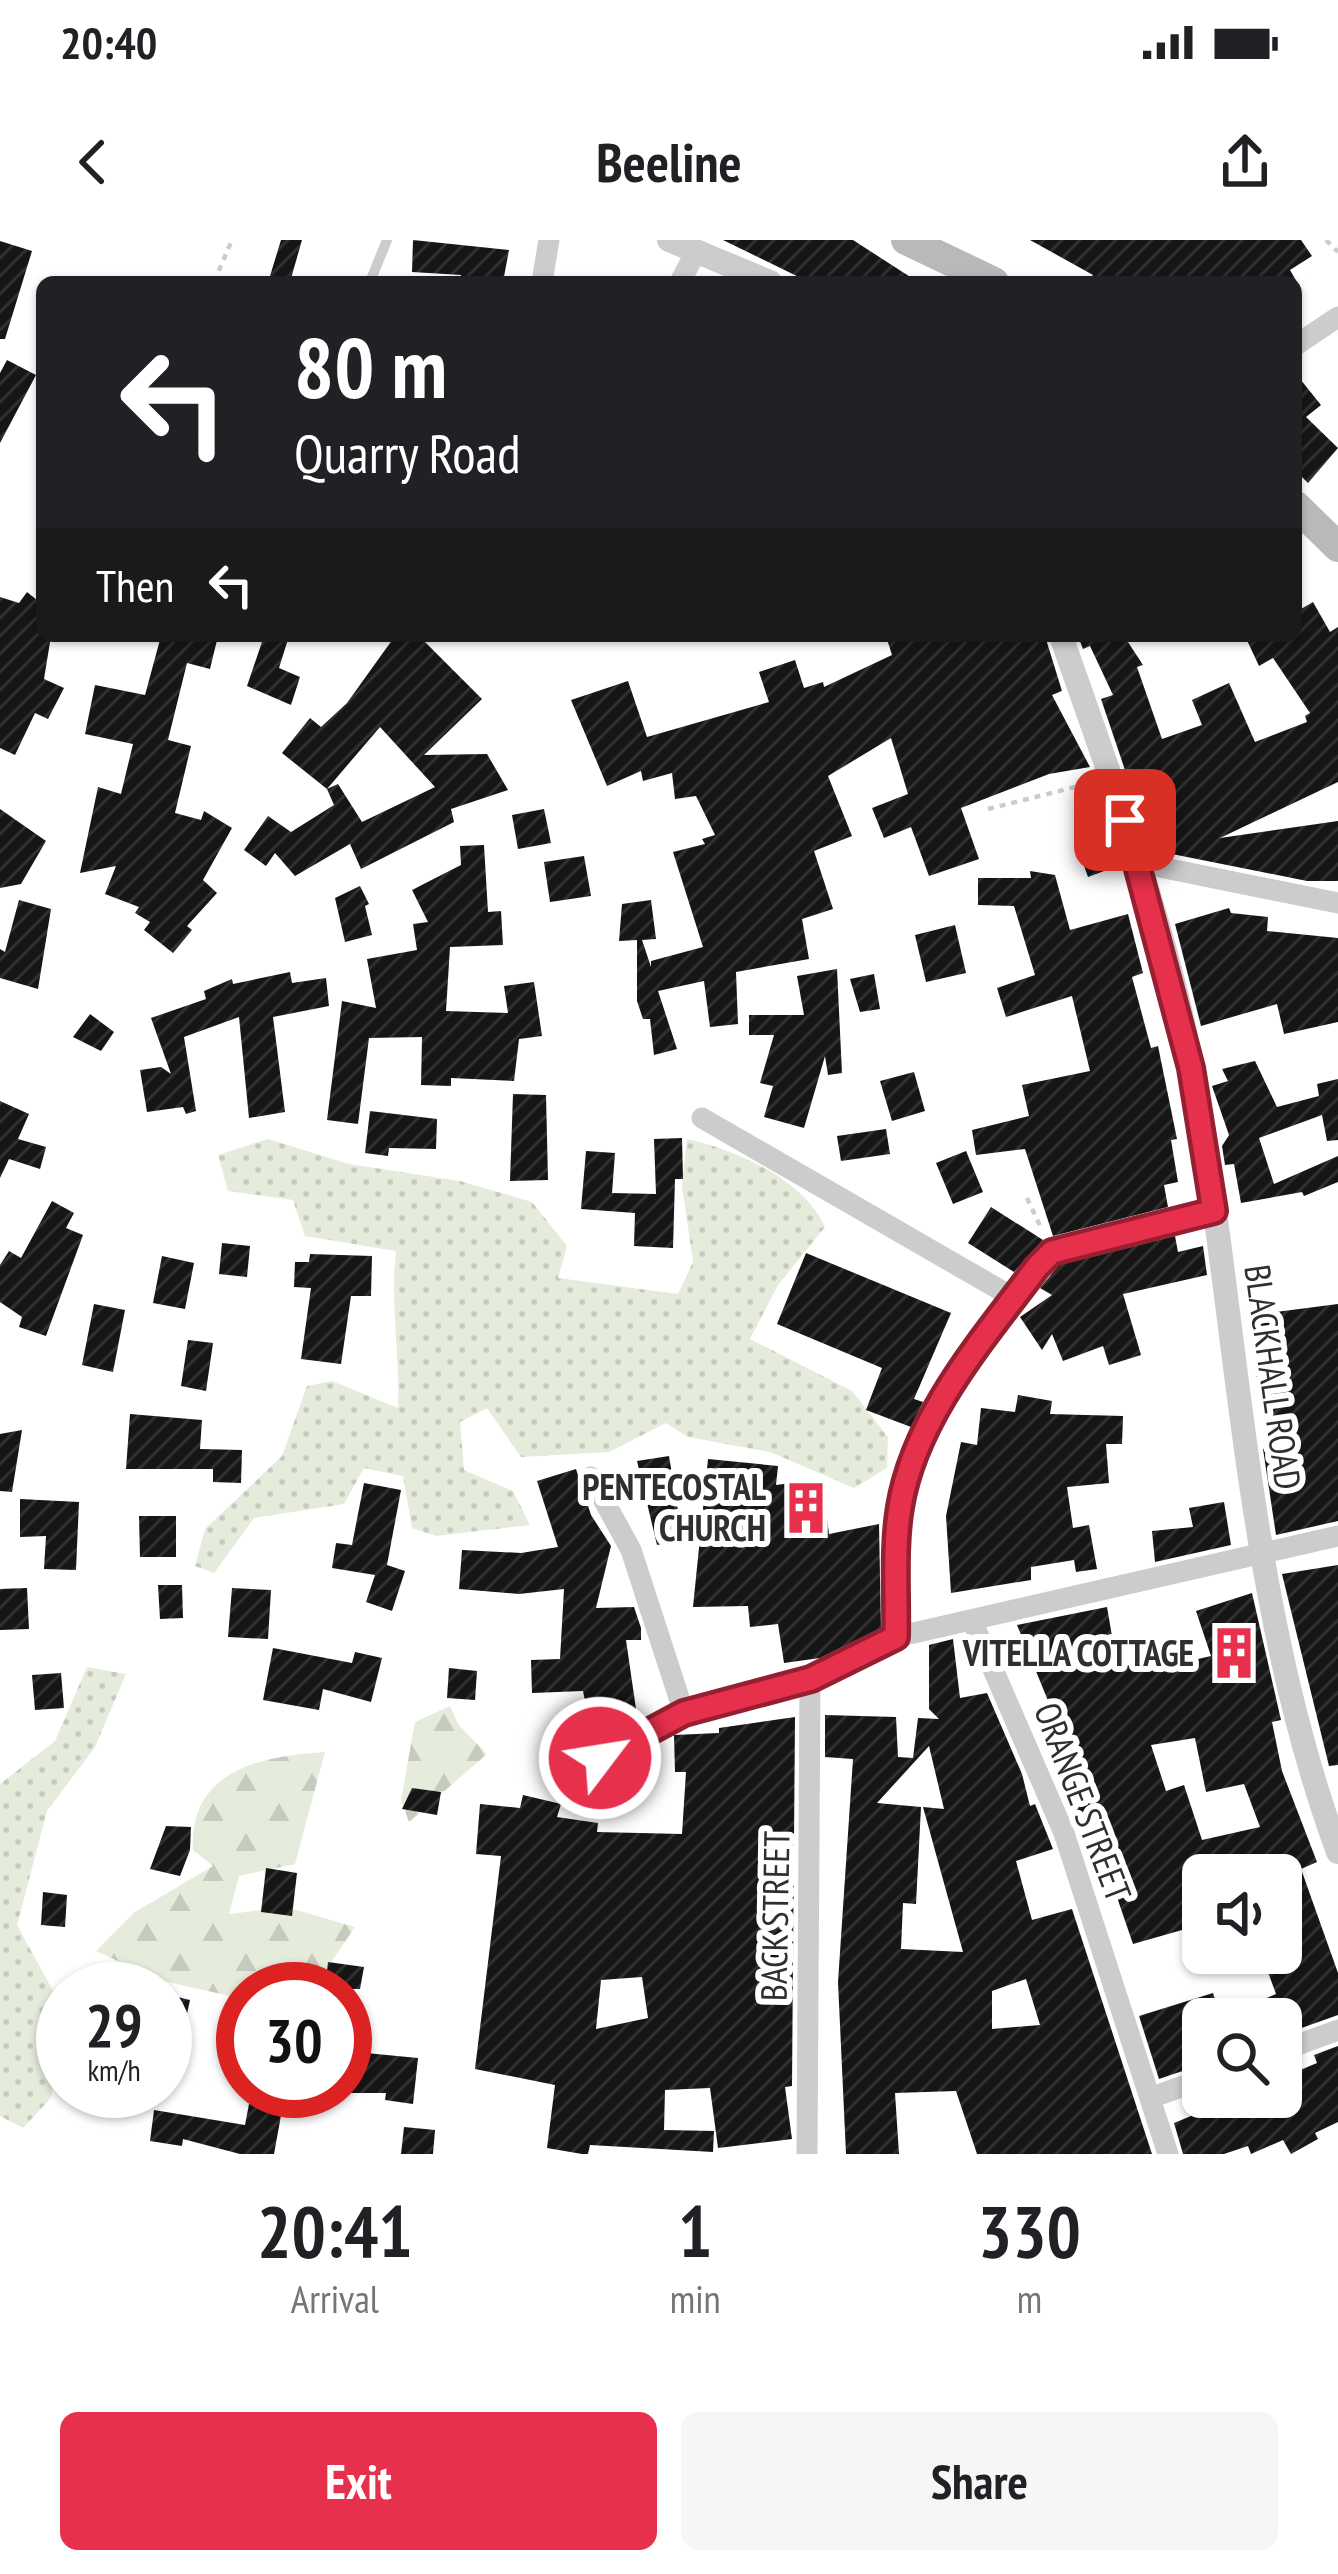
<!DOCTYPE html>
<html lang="en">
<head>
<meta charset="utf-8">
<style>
	:root { --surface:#fff; --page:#f6f6f6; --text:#202124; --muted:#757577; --accent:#e7304c }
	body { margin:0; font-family:"PT Sans Narrow",sans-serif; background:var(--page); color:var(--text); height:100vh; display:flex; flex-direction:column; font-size:45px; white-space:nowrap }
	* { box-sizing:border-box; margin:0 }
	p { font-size:39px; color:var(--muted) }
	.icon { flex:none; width:66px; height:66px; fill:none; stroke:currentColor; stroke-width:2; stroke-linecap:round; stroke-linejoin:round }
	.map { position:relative; height:1914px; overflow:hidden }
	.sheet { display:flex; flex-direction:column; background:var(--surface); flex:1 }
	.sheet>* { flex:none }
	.banner { position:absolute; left:36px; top:36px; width:1266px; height:366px; border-radius:18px; box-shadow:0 3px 9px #0004; background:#202124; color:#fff; overflow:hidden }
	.fabs { position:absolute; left:1182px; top:1614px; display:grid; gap:24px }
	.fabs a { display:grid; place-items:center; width:120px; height:120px; border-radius:18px; background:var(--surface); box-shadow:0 3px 9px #0004; font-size:60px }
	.speed { position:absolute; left:36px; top:1722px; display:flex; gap:24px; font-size:60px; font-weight:700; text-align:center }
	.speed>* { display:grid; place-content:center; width:156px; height:156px; border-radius:50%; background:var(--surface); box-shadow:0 3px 9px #0004; line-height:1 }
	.speed small { font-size:30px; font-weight:400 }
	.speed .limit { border:18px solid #d22; background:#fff; color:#111 }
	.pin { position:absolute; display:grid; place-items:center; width:102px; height:102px; color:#fff; margin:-51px; border-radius:24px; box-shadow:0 6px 18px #0006 }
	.me { position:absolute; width:132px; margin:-66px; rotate:59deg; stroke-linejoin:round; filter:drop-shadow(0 0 9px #0008) }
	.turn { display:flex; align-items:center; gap:42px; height:252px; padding:0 60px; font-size:54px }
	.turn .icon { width:156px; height:156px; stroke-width:2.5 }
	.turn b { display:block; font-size:84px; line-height:102px }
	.then { display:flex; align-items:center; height:114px; padding:0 60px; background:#0003; gap:24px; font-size:45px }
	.eta { display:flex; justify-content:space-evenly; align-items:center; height:204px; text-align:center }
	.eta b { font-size:72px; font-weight:700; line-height:84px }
	.action { display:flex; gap:24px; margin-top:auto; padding:24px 60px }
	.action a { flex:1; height:138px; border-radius:18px; background:var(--accent); color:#fff; font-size:48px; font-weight:700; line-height:138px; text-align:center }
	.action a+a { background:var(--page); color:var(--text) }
	.status { display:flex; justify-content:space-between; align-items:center; height:84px; padding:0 60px; background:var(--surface); direction:ltr }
	.status svg { height:33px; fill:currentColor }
	header { display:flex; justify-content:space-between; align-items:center; height:156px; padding:0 60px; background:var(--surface); font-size:54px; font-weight:700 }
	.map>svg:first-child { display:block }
</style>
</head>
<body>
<div class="status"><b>20:40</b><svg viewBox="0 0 49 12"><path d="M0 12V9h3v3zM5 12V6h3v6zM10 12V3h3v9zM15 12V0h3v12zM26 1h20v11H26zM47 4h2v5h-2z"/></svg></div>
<header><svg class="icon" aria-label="back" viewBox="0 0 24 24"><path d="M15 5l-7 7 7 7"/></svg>Beeline<svg class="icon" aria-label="share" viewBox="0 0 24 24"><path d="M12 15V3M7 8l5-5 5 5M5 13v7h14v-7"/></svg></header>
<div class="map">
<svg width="1338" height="1914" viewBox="0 0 1338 1914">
	<defs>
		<pattern id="green-dots" width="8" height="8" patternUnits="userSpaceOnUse" patternTransform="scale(3)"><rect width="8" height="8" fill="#e6ecdc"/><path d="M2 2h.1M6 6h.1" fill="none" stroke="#c6cbbd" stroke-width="1.8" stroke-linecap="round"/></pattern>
		<pattern id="forest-firs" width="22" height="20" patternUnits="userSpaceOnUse" patternTransform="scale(3)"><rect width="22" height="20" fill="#e6ecdc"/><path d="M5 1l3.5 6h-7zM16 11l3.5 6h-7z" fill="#c6cbbd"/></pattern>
		<pattern id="building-hatch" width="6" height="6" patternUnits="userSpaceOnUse" patternTransform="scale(3)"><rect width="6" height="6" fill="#161616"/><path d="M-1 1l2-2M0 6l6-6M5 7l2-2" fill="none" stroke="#303030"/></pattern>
	</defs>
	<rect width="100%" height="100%" fill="#fff"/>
	<!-- green -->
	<path fill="url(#green-dots)" d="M 268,899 L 349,924 L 460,941 L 532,962 L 567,1006 L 558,1038 L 678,1054 L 693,1022 L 682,946 L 687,899 C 737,910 803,939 825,987 L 778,1045 L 750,1099 L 852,1151 L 888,1197 L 887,1228 L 854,1248 L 770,1212 L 688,1197 L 666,1183 L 609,1212 L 521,1217 L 487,1168 L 460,1182 L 464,1230 L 513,1251 L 530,1285 L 436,1296 L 412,1288 L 403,1236 L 364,1228 L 344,1264 L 254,1278 L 214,1333 L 195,1326 L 205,1289 L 282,1216 L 307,1146 L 332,1141 L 398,1168 C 400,1115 390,1064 396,1011 L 305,996 L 293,960 L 228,951 L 218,915 Z
		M 87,1427 L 126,1434 L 95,1507 L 47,1571 L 17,1685 L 63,1769 L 51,1858 L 23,1888 L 0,1876 L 0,1544 L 55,1501 Z"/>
	<!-- forest -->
	<path fill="url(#forest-firs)" d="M 450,1466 L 458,1484 L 487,1514 L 409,1582 L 401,1560 L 415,1482 Z
		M 325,1512 L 295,1624 L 239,1636 L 229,1674 L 286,1667 L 355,1687 L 313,1749 L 243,1749 L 243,1759 L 159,1740 L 96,1711 L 135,1672 L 213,1626 L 193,1610 C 189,1530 261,1516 325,1512 Z"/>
	<!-- building -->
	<path fill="url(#building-hatch)" fill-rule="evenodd" d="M 281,0 L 302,0 L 290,42 L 270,36 Z
		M 413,0 L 509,10 L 503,42 L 460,42 L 461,35 L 412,32 Z
		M 723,0 L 853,0 L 918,42 L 809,42 Z
		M 1030,0 L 1301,0 L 1312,16 L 1290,30 L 1297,42 L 1087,42 L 1093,35 Z
		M 0,1 L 32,11 L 5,99 L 0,99 Z
		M 7,120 L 36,135 L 0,203 L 0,133 Z
		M 1296,134 L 1321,165 L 1306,177 L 1338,208 L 1308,243 L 1296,231 Z
		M 27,352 L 42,364 L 42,396 L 51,396 L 44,439 L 64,448 L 48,479 L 35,473 L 15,515 L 0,508 L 0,357 L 19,363 Z
		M 1313,362 L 1330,392 L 1338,387 L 1338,542 L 1220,598 L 1338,581 L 1338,641 L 1307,641 L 1152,610 L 1101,459 L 1113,455 L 1090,406 L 1083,409 L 1078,396 L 1124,396 L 1143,425 L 1137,427 L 1162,499 L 1202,485 L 1192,460 L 1229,443 L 1255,502 L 1307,482 L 1305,476 L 1310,473 L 1273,418 L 1259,426 L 1245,396 L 1296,396 L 1296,372 Z
		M 161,396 L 218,396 L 210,429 L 187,423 L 168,500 L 191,506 L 175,573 L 201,580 L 204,571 L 232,588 L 203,640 L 217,653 L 187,686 L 192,690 L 173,713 L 144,690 L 150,682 L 135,673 L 139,667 L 105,654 L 116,626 L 80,633 L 98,547 L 121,554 L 133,504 L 85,494 L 95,445 L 145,455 Z
		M 264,396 L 289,396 L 279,428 L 300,437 L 291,465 L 247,446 Z
		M 395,396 L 419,396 L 482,459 L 424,515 L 487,514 L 508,550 L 451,569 L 454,582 L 361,629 L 350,604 L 295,636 L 275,613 L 266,626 L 244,610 L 268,576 L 291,592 L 334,565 L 327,549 L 338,544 L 362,582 L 435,547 L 380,487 L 327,549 L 282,513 L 310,478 L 321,487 L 347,463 Z
		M 886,396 L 1045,396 L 1062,451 L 1052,455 L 1090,527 L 1049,534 L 961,568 L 979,619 L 929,636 L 911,587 L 884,598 L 872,568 L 908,554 L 891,498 L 828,536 L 852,596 L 814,611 L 833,669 L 802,679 L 809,719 L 736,732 L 738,784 L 710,787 L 704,741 L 658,751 L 677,809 L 654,815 L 650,779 L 643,779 L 637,761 L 637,700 L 619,701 L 622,664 L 651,660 L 656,699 L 642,700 L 651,727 L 651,721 L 703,707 L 673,612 L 705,604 L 702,599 L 715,595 L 696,556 L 675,559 L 672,533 L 643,541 L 641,531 L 607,546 L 571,460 L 628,441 L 647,497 L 769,462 L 759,432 L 795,420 L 804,448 L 823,442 L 824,447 L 892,415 Z
		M 0,569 L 46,601 L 21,644 L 0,648 Z
		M 544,569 L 551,603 L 518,609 L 512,575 Z
		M 1101,597 L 1112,628 L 1088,637 L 1077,606 Z
		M 484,605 L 488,672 L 501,671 L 503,705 L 450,707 L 446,771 L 508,773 L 504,746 L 534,742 L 542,796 L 519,799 L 514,841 L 451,838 L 451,846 L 421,845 L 422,797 L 369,798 L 358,884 L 327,880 L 342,761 L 376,768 L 367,719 L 417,710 L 413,684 L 428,682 L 412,650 L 461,625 L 460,606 Z
		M 584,616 L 591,656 L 550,662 L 544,622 Z
		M 1030,631 L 1055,635 L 1070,690 L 1128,674 L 1143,733 L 1132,737 L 1151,808 L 1158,806 L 1177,899 L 1171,900 L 1178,942 L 1164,945 L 1168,967 L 1053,996 L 1025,909 L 976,915 L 972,890 L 1029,876 L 1022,845 L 1090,831 L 1072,756 L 1006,777 L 997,748 L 1035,735 L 1014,666 L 978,665 L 978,638 L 1031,638 Z
		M 360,646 L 369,664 L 365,666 L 372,695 L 345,702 L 335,658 Z
		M 19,660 L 51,669 L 38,749 L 0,738 L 0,709 L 5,712 Z
		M 1229,668 L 1231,673 L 1268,677 L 1267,691 L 1338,698 L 1338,782 L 1284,794 L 1277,764 L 1201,786 L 1175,684 Z
		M 955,685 L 966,733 L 926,742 L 915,695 Z
		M 837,729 L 842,833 L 828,835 L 825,816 L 804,888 L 764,877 L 773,846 L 760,843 L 774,795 L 749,795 L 749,775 L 804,775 L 797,736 Z
		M 290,732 L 292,743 L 326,738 L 329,766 L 273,777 L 285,872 L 249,878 L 239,777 L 184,797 L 196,871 L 186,874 L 183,867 L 147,872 L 140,830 L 161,827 L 171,834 L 151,778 L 206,759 L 204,751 L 232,739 L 233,744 Z
		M 874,734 L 880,769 L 860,772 L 850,739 Z
		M 90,774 L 114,792 L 101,811 L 73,797 Z
		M 1255,821 L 1277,867 L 1319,856 L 1317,844 L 1338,839 L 1338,900 L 1327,901 L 1322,875 L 1259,898 L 1274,944 L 1338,916 L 1338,942 L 1304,956 L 1302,952 L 1241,963 L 1234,924 L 1225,925 L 1222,906 L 1229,895 L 1212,846 L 1228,841 L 1222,829 Z
		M 914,832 L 925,871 L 892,881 L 880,841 Z
		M 513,854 L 546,855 L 548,940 L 510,941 Z
		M 0,861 L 29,874 L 18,899 L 46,907 L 40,929 L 9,919 L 0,938 Z
		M 370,871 L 437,879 L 436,909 L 389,908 L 388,916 L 365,913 Z
		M 886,889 L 890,914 L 841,921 L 837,896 Z
		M 682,898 L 683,939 L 675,939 L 673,1008 L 634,1006 L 635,973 L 581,969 L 586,911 L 615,913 L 612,953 L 656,954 L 654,899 Z
		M 966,911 L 983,952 L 953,964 L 936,923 Z
		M 52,961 L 74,973 L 66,988 L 83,995 L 46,1096 L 19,1087 L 22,1077 L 0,1062 L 0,1025 L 9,1011 L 21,1018 Z
		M 991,967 L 1043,1000 L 1014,1032 L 968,1003 Z
		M 1175,996 L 1178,1012 L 1203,1006 L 1207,1035 L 1123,1054 L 1141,1115 L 1109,1125 L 1103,1106 L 1063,1121 L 1052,1094 L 1042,1110 L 1020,1077 L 1052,1055 L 1040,1048 L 1059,1025 Z
		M 222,1003 L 250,1006 L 247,1037 L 219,1034 Z
		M 806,1013 L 951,1073 L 914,1159 L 923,1162 L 911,1187 L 866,1170 L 882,1128 L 777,1084 Z
		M 310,1014 L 372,1016 L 371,1056 L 351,1056 L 341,1124 L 301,1119 L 311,1048 L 294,1047 L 295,1022 L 309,1022 Z
		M 162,1016 L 194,1023 L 185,1069 L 153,1063 Z
		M 94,1064 L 125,1070 L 113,1132 L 82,1125 Z
		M 1338,1064 L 1338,1281 L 1276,1295 L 1263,1209 L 1275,1206 L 1261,1161 L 1255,1127 L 1259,1127 L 1246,1076 Z
		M 188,1100 L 213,1103 L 206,1151 L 181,1146 Z
		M 1018,1155 L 1052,1161 L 1050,1174 L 1123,1176 L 1122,1204 L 1106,1204 L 1109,1243 L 1067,1247 L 1073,1288 L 1089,1285 L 1097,1329 L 1076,1332 L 1074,1320 L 1031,1327 L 1031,1340 L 951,1353 L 946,1276 L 961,1202 L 977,1205 L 981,1168 L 1015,1172 Z
		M 130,1174 L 202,1180 L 200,1209 L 242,1210 L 241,1243 L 213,1242 L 213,1229 L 126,1229 Z
		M 22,1190 L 12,1252 L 0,1251 L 0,1194 Z
		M 669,1216 L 683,1300 L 657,1305 L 637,1221 Z
		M 708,1219 L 778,1226 L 776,1245 L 822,1239 L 829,1294 L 879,1284 L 881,1388 L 820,1418 L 784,1423 L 778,1384 L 750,1387 L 748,1366 L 693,1367 Z
		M 576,1229 L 591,1275 L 611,1306 L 596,1368 L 634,1367 L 641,1388 L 641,1400 L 626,1400 L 636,1469 L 588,1476 L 583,1451 L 532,1453 L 531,1420 L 560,1419 L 564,1349 L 519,1354 L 459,1349 L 462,1310 L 521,1313 L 558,1307 L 537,1241 Z
		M 364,1243 L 401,1250 L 387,1325 L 405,1331 L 392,1371 L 366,1362 L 375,1335 L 332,1328 L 336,1303 L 352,1305 Z
		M 20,1259 L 79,1262 L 76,1330 L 44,1329 L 46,1296 L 20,1297 Z
		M 1224,1262 L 1231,1305 L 1155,1322 L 1152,1291 L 1193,1287 L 1189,1268 Z
		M 139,1276 L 176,1276 L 176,1317 L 140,1317 Z
		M 1338,1325 L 1338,1525 L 1329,1526 L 1282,1334 Z
		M 158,1345 L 182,1345 L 183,1378 L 160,1379 Z
		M 27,1348 L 29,1389 L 0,1390 L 0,1349 Z
		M 232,1348 L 271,1350 L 268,1399 L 228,1397 Z
		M 1252,1353 L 1281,1480 L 1272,1482 L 1282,1531 L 1317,1622 L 1301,1629 L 1338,1733 L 1338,1775 L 1293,1791 L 1290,1784 L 1283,1788 L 1281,1779 L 1203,1779 L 1203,1824 L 1159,1839 L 1139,1776 L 1213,1753 L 1221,1777 L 1276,1754 L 1261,1713 L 1281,1713 L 1281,1705 L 1288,1703 L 1281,1685 L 1281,1635 L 1247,1635 L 1239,1617 L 1190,1631 L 1203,1684 L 1133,1704 L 1096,1596 L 1082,1600 L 1064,1555 L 1082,1549 L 1056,1461 L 1049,1463 L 1017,1385 L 1107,1367 L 1117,1425 L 1163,1427 L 1211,1416 L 1196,1371 ZM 1195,1498 L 1206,1552 L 1244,1544 L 1260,1587 L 1202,1600 L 1184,1545 L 1166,1551 L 1151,1505 Z
		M 953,1399 L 960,1458 L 987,1453 L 1022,1534 L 1030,1566 L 1035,1564 L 1053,1609 L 1016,1621 L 1032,1680 L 1072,1669 L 1152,1914 L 977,1914 L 956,1851 L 895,1853 L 899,1914 L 846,1914 L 838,1742 L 853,1519 L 825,1517 L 825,1475 L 896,1477 L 898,1517 L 913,1518 L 918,1478 L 939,1479 L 929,1469 L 929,1405 ZM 929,1506 L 944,1569 L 923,1567 L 963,1712 L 901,1709 L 903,1663 L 916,1664 L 921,1567 L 877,1563 ZM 1026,1739 L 1040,1785 L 992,1789 L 992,1751 Z
		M 273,1408 L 352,1423 L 355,1412 L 382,1418 L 371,1462 L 323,1449 L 319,1470 L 263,1460 Z
		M 449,1428 L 477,1431 L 475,1460 L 447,1458 Z
		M 61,1433 L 64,1468 L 35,1470 L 32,1435 Z
		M 795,1477 L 792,1846 L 785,1847 L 792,1899 L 718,1908 L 710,1848 L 665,1850 L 664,1890 L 714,1891 L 713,1912 L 590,1905 L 588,1914 L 582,1914 L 547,1908 L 555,1845 L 475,1829 L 501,1616 L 476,1614 L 480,1564 L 520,1568 L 523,1555 L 561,1564 L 557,1577 L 598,1583 L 597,1592 L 682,1594 L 686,1532 L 675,1532 L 674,1495 L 719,1493 L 719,1488 ZM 642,1737 L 648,1778 L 596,1789 L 601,1740 Z
		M 412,1548 L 441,1552 L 437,1575 L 402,1569 Z
		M 166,1586 L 191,1587 L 190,1610 L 180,1636 L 150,1629 Z
		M 266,1628 L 297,1633 L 292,1676 L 261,1672 Z
		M 43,1652 L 67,1655 L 65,1687 L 41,1685 Z
		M 328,1722 L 364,1727 L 360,1749 L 325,1749 Z
		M 165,1754 L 190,1760 L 174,1833 L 165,1832 Z
		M 1338,1806 L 1338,1882 L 1315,1893 L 1318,1899 L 1291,1914 L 1283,1900 L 1251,1914 L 1248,1906 L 1224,1914 L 1183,1914 L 1174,1883 L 1237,1857 L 1281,1857 L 1281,1838 L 1317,1823 L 1314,1815 Z
		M 345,1811 L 418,1818 L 413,1864 L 385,1860 L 386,1853 L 345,1853 Z
		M 249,1864 L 282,1870 L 274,1914 L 240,1914 L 183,1899 L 182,1906 L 150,1901 L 154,1870 L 245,1885 Z
		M 404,1887 L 435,1890 L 433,1914 L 401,1914 Z"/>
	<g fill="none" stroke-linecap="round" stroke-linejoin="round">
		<!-- path -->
		<path stroke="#ccc" stroke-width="4.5" stroke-dasharray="6 6" stroke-linecap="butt" d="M 1326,0 L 1338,12
			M 214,42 L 232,0
			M 988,569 L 1087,544
			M 1027,958 L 1042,990"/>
		<!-- service -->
		<path stroke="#ccc" stroke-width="10" d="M 370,42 L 387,0"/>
		<!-- minor -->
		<path stroke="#ccc" stroke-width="21" d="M 542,42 L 549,0
			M 680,42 L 697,10
			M 1296,105 L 1338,77
			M 1140,623 L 1338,663
			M 702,878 L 1014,1058
			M 591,1237 L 631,1310 L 684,1473
			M 973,1383 L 1064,1593 L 1168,1914
			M 896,1397 C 897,1355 893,1309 900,1267 C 915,1176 984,1098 1037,1027 L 1051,1012 L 1214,971
			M 600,1518 L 684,1473 L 810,1439 L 896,1397 L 1338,1296
			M 1281,1811 L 1338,1790
			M 1150,1858 L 1203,1839
			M 807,1914 L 810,1439"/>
		<!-- tertiary -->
		<path stroke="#ccc" stroke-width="24" d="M 669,0 L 770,42
			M 1061,396 C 1115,550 1174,706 1200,869 C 1240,1118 1250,1373 1338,1612"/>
		<!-- secondary -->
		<path stroke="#b9b9b9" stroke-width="30" d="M 906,0 L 994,42
			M 1296,266 L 1338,307"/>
	</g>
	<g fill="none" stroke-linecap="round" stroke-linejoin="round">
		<!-- route casing -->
		<g stroke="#961f31" stroke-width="30">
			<path id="route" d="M 600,1518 L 684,1473 L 811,1439 L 896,1397 C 897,1354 893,1309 900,1267 C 915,1176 984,1098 1037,1027 L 1052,1012 L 1214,971 L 1191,828 L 1125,580"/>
		</g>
		<!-- route -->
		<use href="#route" stroke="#e7304c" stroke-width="21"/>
	</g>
	<!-- icons -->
	<defs>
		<g id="building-bare" transform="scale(4.14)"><path d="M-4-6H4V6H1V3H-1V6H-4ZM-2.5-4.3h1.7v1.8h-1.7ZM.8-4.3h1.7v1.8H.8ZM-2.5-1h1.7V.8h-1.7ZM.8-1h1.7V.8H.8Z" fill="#e7304c" stroke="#fff" stroke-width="2.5" paint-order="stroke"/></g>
	</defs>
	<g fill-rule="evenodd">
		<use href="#building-bare" x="806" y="1268"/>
		<use href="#building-bare" x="1234" y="1413"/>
	</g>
	<g text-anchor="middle" stroke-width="12" stroke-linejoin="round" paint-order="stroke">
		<!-- street labels -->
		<g font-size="36" fill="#2f2f2f" stroke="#fff">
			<text transform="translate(1273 1137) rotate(82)" y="13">BLACKHALL ROAD</text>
			<text transform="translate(1083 1562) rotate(69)" y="13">ORANGE STREET</text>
			<text transform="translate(775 1676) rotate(-89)" y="13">BACK STREET</text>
		</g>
		<!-- poi labels -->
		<g font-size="36" font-weight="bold" fill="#2f2f2f" stroke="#fff" text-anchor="end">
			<text x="766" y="1260">PENTECOSTAL<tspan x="766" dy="41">CHURCH</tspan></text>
			<text x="1194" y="1426">VITELLA COTTAGE</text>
		</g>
	</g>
</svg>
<div class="fabs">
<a><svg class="icon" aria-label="sound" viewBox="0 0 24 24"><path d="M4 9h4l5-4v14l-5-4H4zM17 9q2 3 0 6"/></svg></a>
<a><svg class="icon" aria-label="search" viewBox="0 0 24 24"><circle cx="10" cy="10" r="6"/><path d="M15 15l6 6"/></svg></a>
</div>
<div class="speed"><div>29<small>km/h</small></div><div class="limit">30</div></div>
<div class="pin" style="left:1125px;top:580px;background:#d93025"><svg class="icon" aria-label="arrive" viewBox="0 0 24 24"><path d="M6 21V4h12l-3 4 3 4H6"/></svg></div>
<svg class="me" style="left:600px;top:1518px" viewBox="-20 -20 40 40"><circle r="17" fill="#e7304c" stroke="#fff" stroke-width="3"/><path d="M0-11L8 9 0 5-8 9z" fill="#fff"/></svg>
<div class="banner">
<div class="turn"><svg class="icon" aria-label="left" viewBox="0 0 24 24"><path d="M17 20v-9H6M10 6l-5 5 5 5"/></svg><div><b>80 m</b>Quarry Road</div></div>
<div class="then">Then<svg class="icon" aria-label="left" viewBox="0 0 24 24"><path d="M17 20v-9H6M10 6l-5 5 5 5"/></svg></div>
</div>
</div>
<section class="sheet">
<div class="eta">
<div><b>20:41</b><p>Arrival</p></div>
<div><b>1</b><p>min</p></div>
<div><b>330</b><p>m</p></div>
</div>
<div class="action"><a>Exit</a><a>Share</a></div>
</section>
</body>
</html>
